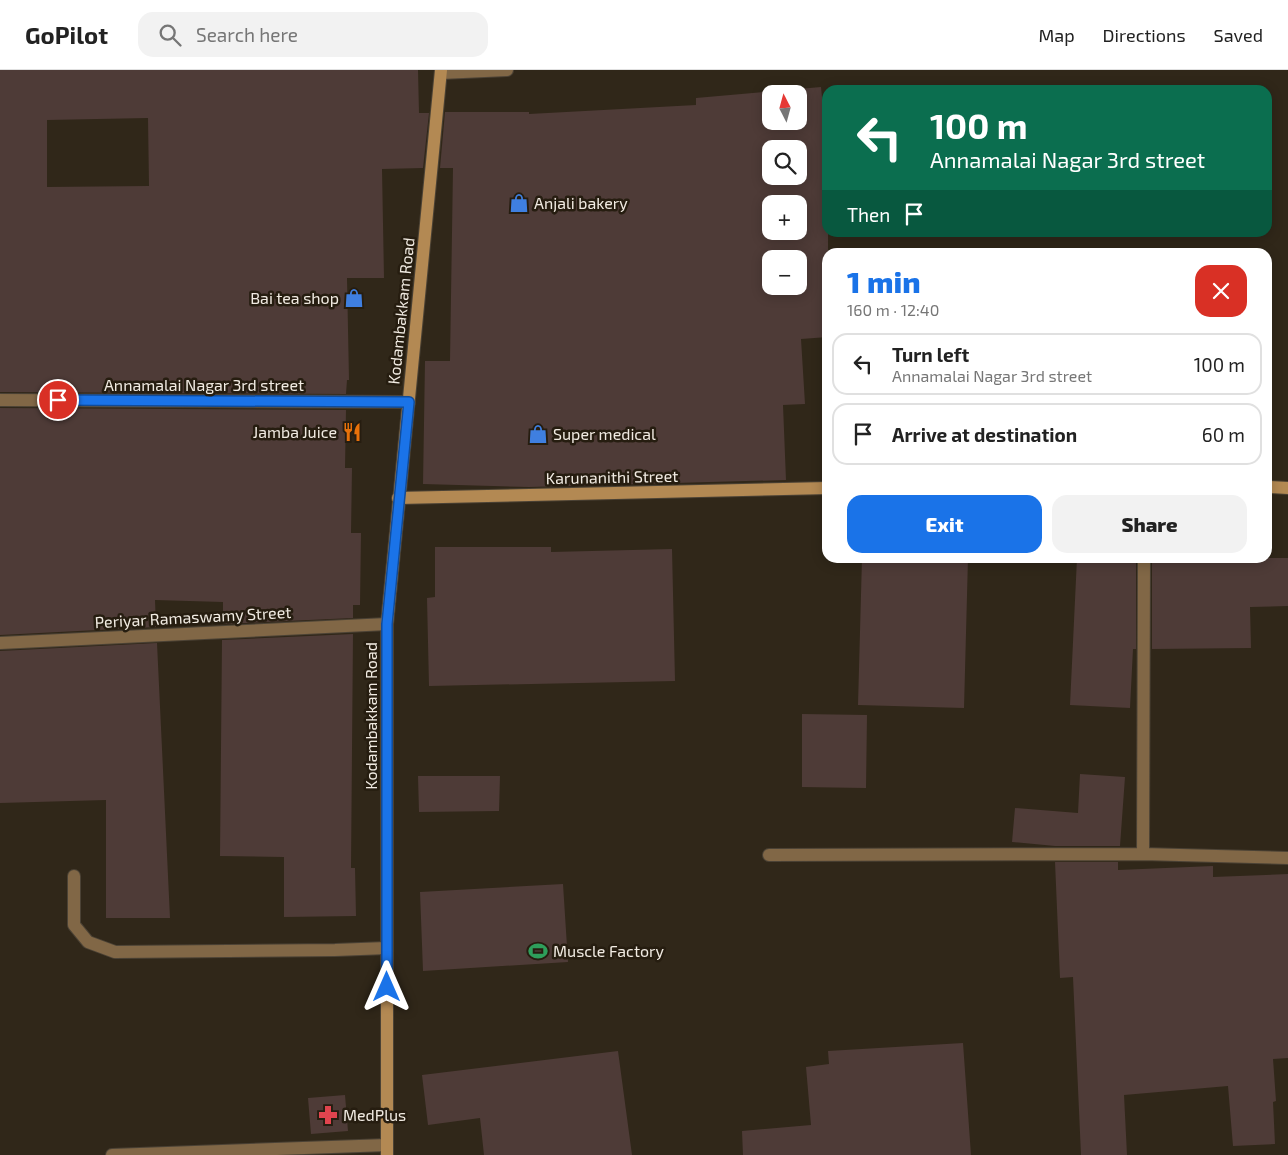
<!DOCTYPE html>
<html lang="en">
<head>
<meta charset="utf-8">
<style>
	:root { --surface:#fff; --page:#f2f2f2; --text:#222; --muted:#767676; --line:#e0e0e0; --accent:#1a73e8 }
	body { margin:0; font-family:"Exo 2",sans-serif; background:var(--page); color:var(--text); height:100vh; display:flex; flex-direction:column; font-size:19px; white-space:nowrap }
	* { box-sizing:border-box; margin:0 }
	p { font-size:16px; color:var(--muted) }
	.icon { flex:none; width:28px; height:28px; fill:none; stroke:currentColor; stroke-width:2; stroke-linecap:round; stroke-linejoin:round }
	.map { position:relative; flex:1; overflow:hidden }
	.drawer { position:absolute; left:822px; top:178px; width:450px; height:315px; display:flex; flex-direction:column; background:var(--surface); border-radius:15px; box-shadow:0 2px 12px #0003 }
	.drawer>* { flex:none }
	.guide { position:absolute; left:822px; top:15px; width:450px; height:152px; border-radius:15px; box-shadow:0 2px 12px #0003; background:#0b6e4f; color:#fff; overflow:hidden }
	.needle { width:32px; rotate:354deg }
	.controls { position:absolute; left:762px; top:15px; display:grid; gap:10px }
	.controls a { display:grid; place-items:center; width:45px; height:45px; border-radius:10px; background:var(--surface); box-shadow:0 2px 12px #0003; font-size:25px }
	.pin { position:absolute; display:grid; place-items:center; width:42px; height:42px; color:#fff; margin:-21px; border:2px solid #fff; border-radius:50%; box-shadow:0 1px 5px #0007 }
	.me { position:absolute; width:55px; margin:-28px; rotate:0deg; stroke-linejoin:round; filter:drop-shadow(0 0 4px #0008) }
	.turn { display:flex; align-items:center; gap:18px; height:105px; padding:0 25px; font-size:22px }
	.turn .icon { width:65px; height:65px; stroke-width:2.5 }
	.turn b { display:block; font-size:35px; line-height:42px }
	.then { display:flex; align-items:center; height:48px; padding:0 25px; background:#0003; gap:10px; font-size:19px }
	.round { display:grid; place-items:center; flex:none; width:52px; height:52px; border-radius:15px; background:var(--page) }
	.overview { display:flex; align-items:center; justify-content:space-between; height:85px; padding:0 25px }
	h1 { font-size:30px; font-weight:800; line-height:38px; color:var(--accent) }
	.action { display:flex; gap:10px; margin-top:auto; padding:10px 25px }
	.action a { flex:1; height:58px; border-radius:15px; background:var(--accent); color:#fff; font-size:20px; font-weight:800; line-height:58px; text-align:center }
	.action a+a { background:var(--page); color:var(--text) }
	ul { padding:0; list-style:none }
	li { display:flex; align-items:center; gap:15px; height:62px; margin:0 10px 8px; padding:0 15px; border:2px solid var(--line); border-radius:15px }
	li div { flex:1 }
	li b { display:block; font-size:19px }
	li em { font-style:normal }
	header { display:flex; align-items:center; gap:30px; box-sizing:border-box; height:70px; padding:0 25px; background:var(--surface); border-bottom:1px solid var(--line) }
	header strong { font-size:24px }
	nav { display:flex; gap:28px; margin-inline-start:auto; font-size:18px }
	.search { width:350px; height:45px; background:var(--page); display:flex; align-items:center; gap:12px; box-sizing:border-box; padding:0 18px; border-radius:15px; color:var(--muted); font-size:19px }
	.map>svg:first-child { display:block }
</style>
</head>
<body>
<header>
<strong>GoPilot</strong>
<div class="search"><svg class="icon" aria-label="search" viewBox="0 0 24 24"><circle cx="10" cy="10" r="6"/><path d="M15 15l6 6"/></svg>Search here</div>
<nav><a>Map</a><a>Directions</a><a>Saved</a></nav>
</header>
<div class="map">
<svg width="1288" height="1085" viewBox="0 0 1288 1085">
	<rect width="100%" height="100%" fill="#302719"/>
	<!-- building -->
	<path fill="#4e3b37" fill-rule="evenodd" d="M 0,0 L 418,0 L 419,43 L 429,43 L 423,98 L 382,99 L 384,208 L 347,208 L 349,310 L 347,310 L 346,324 L 0,322 ZM 148,48 L 149,116 L 47,117 L 47,50 Z
		M 821,17 L 828,89 L 828,267 L 801,269 L 805,334 L 783,335 L 786,410 L 529,417 L 423,414 L 425,291 L 450,291 L 453,98 L 440,98 L 445,42 L 529,42 L 529,44 L 696,35 L 696,28 ZM 771,24 L 799,24 L 799,51 L 771,51 ZM 771,79 L 799,79 L 799,106 L 771,106 ZM 771,134 L 799,134 L 799,161 L 771,161 ZM 771,189 L 799,189 L 799,216 L 771,216 Z
		M 0,338 L 346,340 L 345,398 L 352,398 L 351,463 L 361,463 L 360,535 L 353,535 L 353,548 L 223,554 L 223,532 L 155,530 L 156,557 L 0,565 Z
		M 435,477 L 551,477 L 551,482 L 672,479 L 675,611 L 429,616 L 427,528 L 435,527 Z
		M 862,488 L 968,488 L 964,638 L 858,635 Z
		M 1077,488 L 1136,489 L 1136,579 L 1133,579 L 1130,638 L 1070,635 Z
		M 1183,488 L 1288,488 L 1288,536 L 1250,537 L 1251,578 L 1152,579 L 1152,489 L 1183,491 Z
		M 353,564 L 351,798 L 355,798 L 356,846 L 284,847 L 284,787 L 220,786 L 222,570 Z
		M 157,573 L 170,848 L 106,848 L 106,730 L 0,733 L 0,581 Z
		M 802,644 L 867,645 L 866,718 L 802,717 Z
		M 1080,704 L 1125,707 L 1120,776 L 1055,776 L 1012,772 L 1015,738 L 1078,743 Z
		M 418,706 L 500,706 L 499,741 L 419,742 Z
		M 1055,792 L 1118,792 L 1118,800 L 1213,796 L 1213,807 L 1288,804 L 1288,988 L 1273,989 L 1276,1031 L 1273,1032 L 1275,1074 L 1233,1076 L 1228,1016 L 1124,1025 L 1127,1085 L 1081,1085 L 1073,907 L 1060,908 Z
		M 563,814 L 568,892 L 423,901 L 420,822 Z
		M 963,973 L 971,1085 L 743,1085 L 742,1061 L 811,1055 L 806,997 L 829,994 L 828,981 Z
		M 618,981 L 632,1085 L 484,1085 L 480,1048 L 428,1055 L 422,1005 Z
		M 345,1025 L 348,1061 L 311,1064 L 308,1028 Z"/>
	<g fill="none" stroke-linecap="round" stroke-linejoin="round">
		<!-- lane casing -->
		<g stroke="#4b4235" stroke-width="14">
			<path id="lane" d="M 74,806 L 74,855 L 88,872 L 115,882 L 335,880 L 387,878"/>
		</g>
		<!-- street casing -->
		<g stroke="#4b4235" stroke-width="14">
			<path id="street" d="M 441,3 L 507,0
				M 0,330 L 409,332
				M 0,573 L 387,554
				M 1143,784 L 1144,488
				M 769,785 L 1143,784 L 1288,788
				M 112,1085 L 387,1075"/>
		</g>
		<!-- secondary casing -->
		<g stroke="#4b4235" stroke-width="14">
			<path id="secondary" d="M 1268,417 L 1288,418
				M 398,428 L 828,418
				M 387,1085 L 387,554 L 441,0"/>
		</g>
		<!-- lane -->
		<use href="#lane" stroke="#816746" stroke-width="12"/>
		<!-- street -->
		<use href="#street" stroke="#816746" stroke-width="12"/>
		<!-- secondary -->
		<use href="#secondary" stroke="#b38953" stroke-width="12"/>
	</g>
	<g fill="none" stroke-linecap="round" stroke-linejoin="round">
		<!-- route casing -->
		<g stroke="#114b97" stroke-width="12">
			<path id="route" d="M 58,330 L 409,332 L 387,554 L 387,917"/>
		</g>
		<!-- route -->
		<use href="#route" stroke="#1a73e8" stroke-width="9"/>
	</g>
	<!-- icons -->
	<defs>
		<g id="shop-bare" transform="scale(1.5)"><path d="M-5-2.5h2.3a2.7 3.5 0 0 1 5.4 0H5L5.5 6h-11ZM-1.5-2.5h3a1.5 2.3 0 0 0-3 0Z" fill="#3f7fe0" stroke="#261d10" stroke-width="2.5" paint-order="stroke"/></g>
		<g id="restaurant-bare" transform="scale(1.5)"><path d="M-5-6h1v4h1v-4h1v4h1v-4h1v5L-1.5 .5V6h-2V.5L-5-1ZM5-6V6H3V1.5H1.5Q1.5-4 5-6Z" fill="#e8710a" stroke="#261d10" stroke-width="2.5" paint-order="stroke"/></g>
		<g id="stadium-bare" transform="scale(1.5)"><path d="M0-5a6.5 5 0 1 0 0 10a6.5 5 0 1 0 0-10ZM-3.5-1.8h7v3.6h-7Z" fill="#2e9e5b" stroke="#261d10" stroke-width="2.5" paint-order="stroke"/></g>
		<g id="pharmacy-bare" transform="scale(1.5)"><path d="M-2-6h4v4h4v4h-4v4h-4v-4h-4v-4h4Z" fill="#e0444e" stroke="#261d10" stroke-width="2.5" paint-order="stroke"/></g>
	</defs>
	<g fill-rule="evenodd">
		<use href="#shop-bare" x="519" y="133"/>
		<use href="#shop-bare" x="354" y="228"/>
		<use href="#restaurant-bare" x="352" y="362"/>
		<use href="#shop-bare" x="538" y="364"/>
		<use href="#stadium-bare" x="538" y="881"/>
		<use href="#pharmacy-bare" x="328" y="1045"/>
	</g>
	<g text-anchor="middle" stroke-width="5" stroke-linejoin="round" paint-order="stroke">
		<!-- poi labels -->
		<g font-size="16" fill="#f1ebe2" stroke="#261d10" text-anchor="start">
			<text x="534" y="139">Anjali bakery</text>
			<text x="339" y="234" text-anchor="end">Bai tea shop</text>
			<text x="337" y="368" text-anchor="end">Jamba Juice</text>
			<text x="553" y="370">Super medical</text>
			<text x="553" y="887">Muscle Factory</text>
			<text x="343" y="1051">MedPlus</text>
		</g>
		<!-- street labels -->
		<g font-size="16" fill="#f1ebe2" stroke="#261d10">
			<text transform="translate(401 241) rotate(-84)" y="6">Kodambakkam Road</text>
			<text x="204" y="321">Annamalai Nagar 3rd street</text>
			<text transform="translate(612 407) rotate(-1)" y="6">Karunanithi Street</text>
			<text transform="translate(193 547) rotate(-3)" y="6">Periyar Ramaswamy Street</text>
			<text transform="translate(371 646) rotate(-90)" y="6">Kodambakkam Road</text>
		</g>
	</g>
</svg>
<div class="controls">
<a><svg class="needle" viewBox="-14 -14 28 28"><path d="M0-13l5 13h-10z" fill="#e53935"/><path d="M0 13l5-13h-10z" fill="#767676"/></svg></a>
<a><svg class="icon" aria-label="search" viewBox="0 0 24 24"><circle cx="10" cy="10" r="6"/><path d="M15 15l6 6"/></svg></a>
<a>+</a>
<a>−</a>
</div>
<div class="pin" style="left:58px;top:330px;background:#d93025"><svg class="icon" aria-label="arrive" viewBox="0 0 24 24"><path d="M6 21V4h12l-3 4 3 4H6"/></svg></div>
<svg class="me" style="left:387px;top:917px" viewBox="-20 -20 40 40"><path d="M0-17L14 15 0 8-14 15z" fill="#1a73e8" stroke="#fff" stroke-width="4"/></svg>
<div class="guide">
<div class="turn"><svg class="icon" aria-label="left" viewBox="0 0 24 24"><path d="M17 20v-9H6M10 6l-5 5 5 5"/></svg><div><b>100 m</b>Annamalai Nagar 3rd street</div></div>
<div class="then">Then<svg class="icon" aria-label="arrive" viewBox="0 0 24 24"><path d="M6 21V4h12l-3 4 3 4H6"/></svg></div>
</div>
<section class="drawer">
<div class="overview"><div><h1>1 min</h1><p>160 m · 12:40</p></div><a class="round" style="background:#d93025;color:#fff"><svg class="icon" aria-label="close" viewBox="0 0 24 24"><path d="M6 6l12 12M18 6L6 18"/></svg></a></div>
<ul>
<li><svg class="icon" aria-label="left" viewBox="0 0 24 24"><path d="M17 20v-9H6M10 6l-5 5 5 5"/></svg><div><b>Turn left</b><p>Annamalai Nagar 3rd street</p></div><em>100 m</em></li>
<li><svg class="icon" aria-label="arrive" viewBox="0 0 24 24"><path d="M6 21V4h12l-3 4 3 4H6"/></svg><div><b>Arrive at destination</b></div><em>60 m</em></li>
</ul>
<div class="action"><a>Exit</a><a>Share</a></div>
</section>
</div>
</body>
</html>
